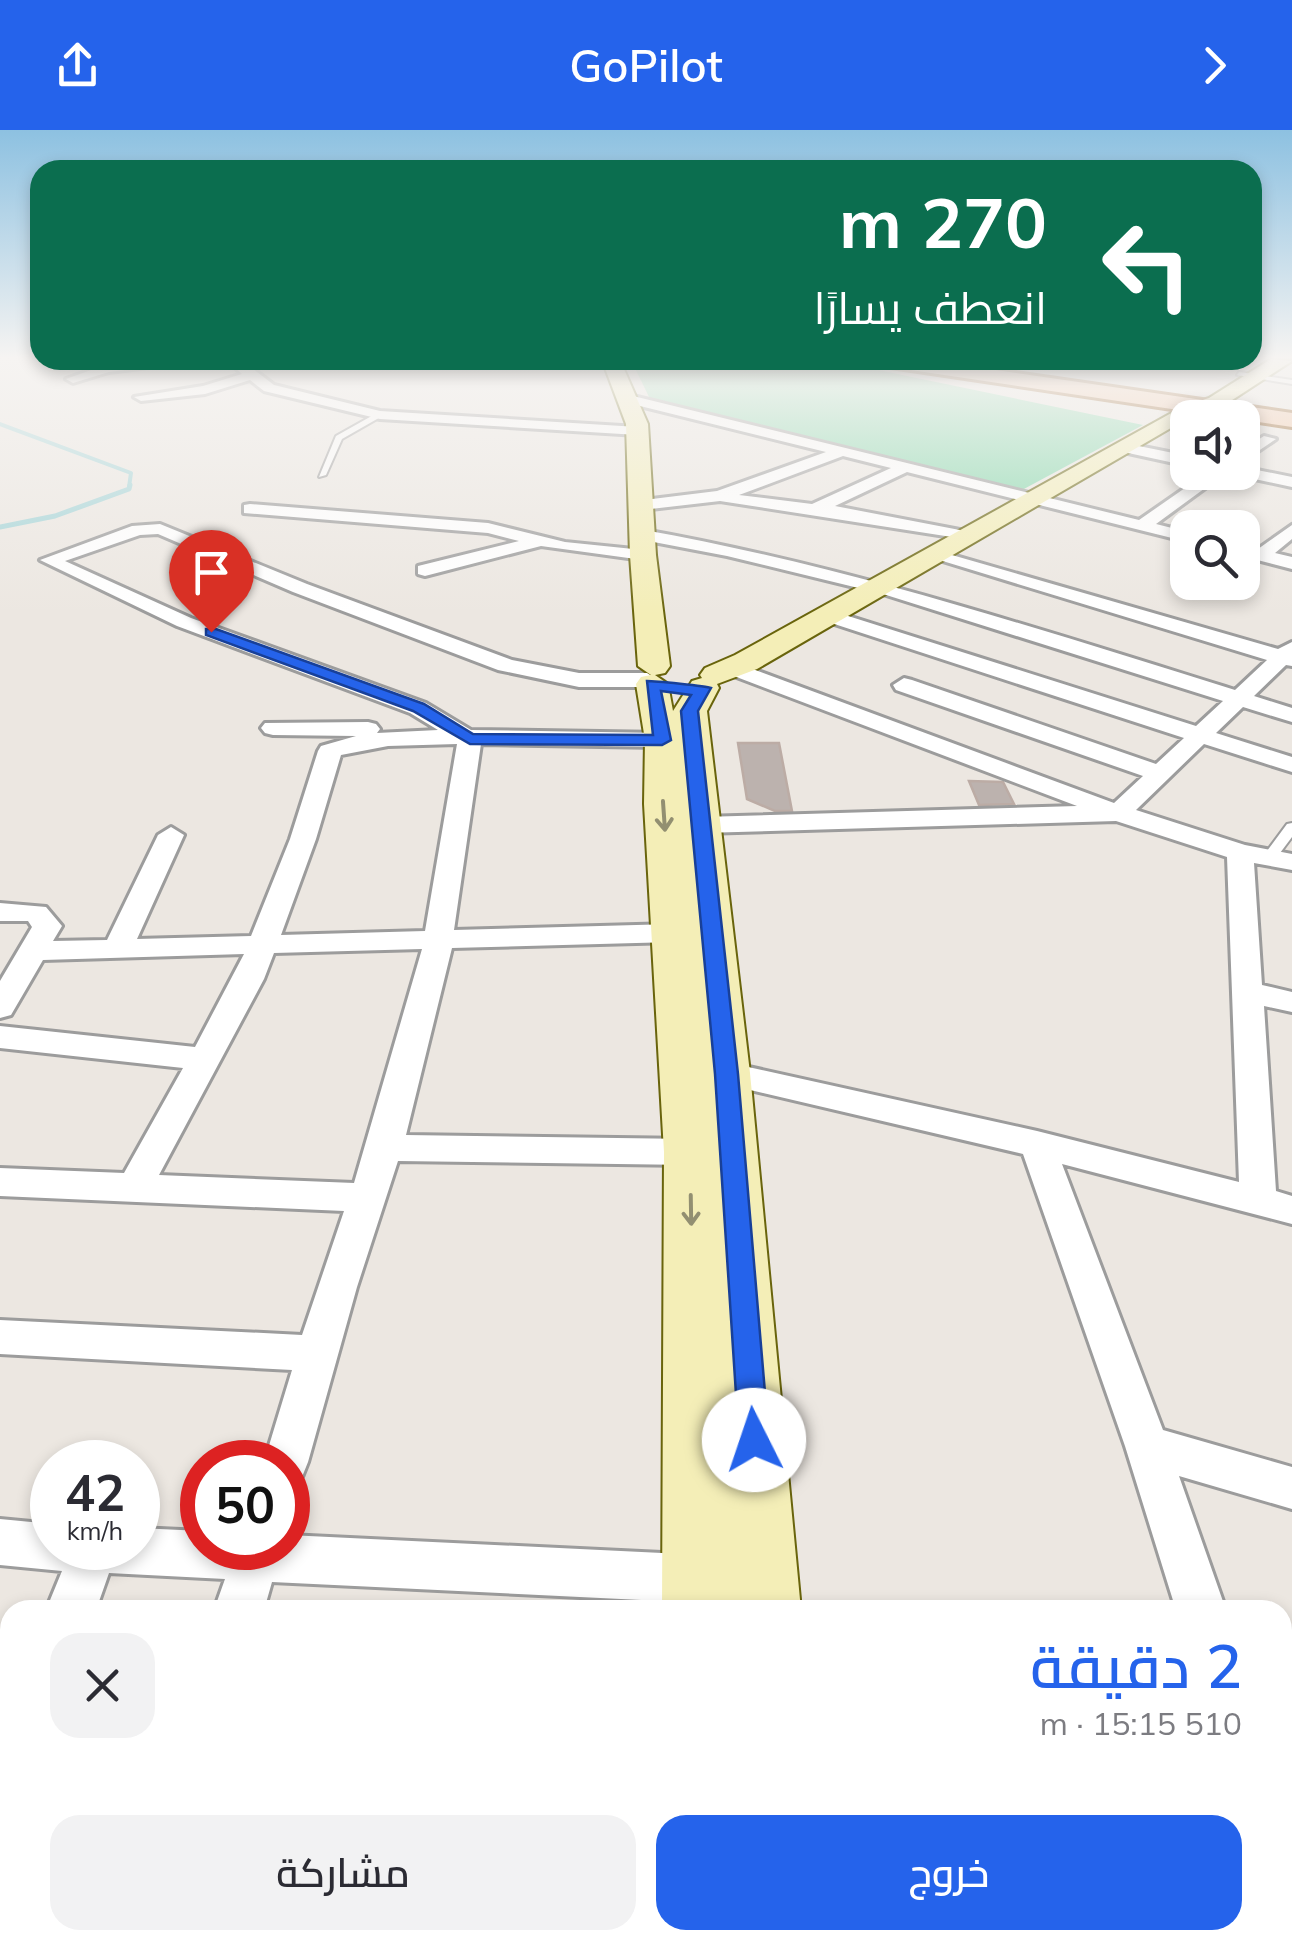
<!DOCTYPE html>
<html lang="ar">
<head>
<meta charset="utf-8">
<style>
	:root { --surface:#fff; --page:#f2f2f3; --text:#2b2b33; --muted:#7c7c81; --accent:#2563eb }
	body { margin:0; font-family:Mulish,Cairo,sans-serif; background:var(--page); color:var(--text); direction:rtl; height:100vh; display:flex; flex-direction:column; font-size:38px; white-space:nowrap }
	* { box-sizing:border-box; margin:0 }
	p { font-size:32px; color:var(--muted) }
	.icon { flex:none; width:55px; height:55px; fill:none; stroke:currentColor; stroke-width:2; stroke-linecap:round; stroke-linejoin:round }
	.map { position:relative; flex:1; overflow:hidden; direction:ltr }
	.side { position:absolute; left:0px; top:1470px; width:1292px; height:350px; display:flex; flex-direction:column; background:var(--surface); border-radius:30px 30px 0 0; box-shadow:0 5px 15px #0003; direction:rtl }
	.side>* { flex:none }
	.hud { position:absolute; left:30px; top:30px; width:1232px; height:210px; border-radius:30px; box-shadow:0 5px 15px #0003; direction:rtl; background:#0b6e4f; color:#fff; overflow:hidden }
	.tools { position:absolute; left:1170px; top:270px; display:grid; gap:20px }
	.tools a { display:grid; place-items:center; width:90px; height:90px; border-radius:20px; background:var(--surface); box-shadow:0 5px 15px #0003; font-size:50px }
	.speed { position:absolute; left:30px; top:1310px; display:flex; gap:20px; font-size:50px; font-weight:700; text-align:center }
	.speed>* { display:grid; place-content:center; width:130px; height:130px; border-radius:50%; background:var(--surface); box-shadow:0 5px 15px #0003; line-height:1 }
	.speed small { font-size:25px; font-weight:400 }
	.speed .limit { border:15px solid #d22; background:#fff; color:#111 }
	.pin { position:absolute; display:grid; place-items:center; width:85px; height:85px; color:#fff; margin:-102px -42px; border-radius:50% 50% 50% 0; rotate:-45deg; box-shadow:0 0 10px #0007 }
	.pin .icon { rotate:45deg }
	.me { position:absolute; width:110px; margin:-55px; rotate:356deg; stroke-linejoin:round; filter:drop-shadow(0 0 8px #0008) }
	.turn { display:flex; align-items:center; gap:35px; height:210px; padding:0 50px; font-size:45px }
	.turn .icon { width:130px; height:130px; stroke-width:2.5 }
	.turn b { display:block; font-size:70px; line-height:85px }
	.round { display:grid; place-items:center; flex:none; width:105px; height:105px; border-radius:30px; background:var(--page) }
	.headline { display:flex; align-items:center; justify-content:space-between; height:170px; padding:0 50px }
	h1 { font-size:60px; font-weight:600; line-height:75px; color:var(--accent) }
	.action { display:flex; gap:20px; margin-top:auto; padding:20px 50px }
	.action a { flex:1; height:115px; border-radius:30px; background:var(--accent); color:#fff; font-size:40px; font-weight:600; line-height:115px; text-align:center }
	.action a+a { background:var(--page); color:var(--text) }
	header { display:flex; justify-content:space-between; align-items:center; height:130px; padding:0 50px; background:var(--accent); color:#fff; font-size:45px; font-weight:600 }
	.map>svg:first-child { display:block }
</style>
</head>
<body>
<header><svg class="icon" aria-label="forward" viewBox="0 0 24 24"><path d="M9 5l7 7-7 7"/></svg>GoPilot<svg class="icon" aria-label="share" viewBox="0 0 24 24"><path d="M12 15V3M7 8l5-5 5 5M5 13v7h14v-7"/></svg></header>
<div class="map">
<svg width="1292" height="1820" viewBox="0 0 1292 1820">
	<rect width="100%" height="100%" fill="#ece7e1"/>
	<!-- pitch -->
	<path fill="#83d7aa" d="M 631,230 L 830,230 L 1143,295 L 1022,360 L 651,271 Z"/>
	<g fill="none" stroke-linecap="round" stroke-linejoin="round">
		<!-- stream-far1 -->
		<path stroke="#a4d4d7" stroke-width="4" d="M 0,294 L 131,343 L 129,357"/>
		<!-- stream -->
		<path stroke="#a4d4d7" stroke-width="5" d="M 0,397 L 55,386 L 129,359 L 130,355"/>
	</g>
	<!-- building -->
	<path fill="#bcb2ae" stroke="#bcaca5" stroke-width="2.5" d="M 738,613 L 779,613 L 792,681 L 775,681 L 747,669 Z
		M 969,651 L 1003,652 L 1014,674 L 979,675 Z"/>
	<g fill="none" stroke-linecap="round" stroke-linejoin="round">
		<!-- service casing -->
		<g stroke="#9c9c9c" stroke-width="4">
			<path id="service" d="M 1239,242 L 1292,250 L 1292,254 L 1237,245 Z
				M 377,283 L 384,285 L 342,309 L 326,345 L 319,347 L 336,306 Z
				M 1292,693 L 1292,707 L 1274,731 L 1264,731 L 1264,725 L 1287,694 Z"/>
		</g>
		<!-- minor casing -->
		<g stroke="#9c9c9c" stroke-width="6">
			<path id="minor" d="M 155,230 L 204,230 L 109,242 L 73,253 L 66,249 L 108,234 Z
				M 227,230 L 241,230 L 274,255 L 380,281 L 638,297 L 645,301 L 638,305 L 380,289 L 264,261 L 250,250 L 205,264 L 141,271 L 134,267 L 203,256 L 242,244 Z
				M 629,265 L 1139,390 L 1208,342 L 1227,342 L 1156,394 L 1188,402 L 1188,412 L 907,342 L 835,376 L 965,401 L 974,406 L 971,410 L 720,371 L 642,380 L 636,379 L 636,371 L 717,361 L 826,322 L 624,272 L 624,266 ZM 843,326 L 891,338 L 812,374 L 739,365 Z
				M 1264,306 L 1276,309 L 1242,332 L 1242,320 Z
				M 1124,313 L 1188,326 L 1188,336 L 1119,321 L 1119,315 Z
				M 1242,337 L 1292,347 L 1292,357 L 1236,345 L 1234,342 L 1242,342 Z
				M 250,374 L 488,393 L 565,412 L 643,420 L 652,425 L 643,430 L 541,416 L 425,446 L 418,444 L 418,436 L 519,411 L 488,403 L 244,383 L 244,375 Z
				M 160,394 L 307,454 L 512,530 L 579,543 L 647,543 L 658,550 L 647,557 L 579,557 L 498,540 L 293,462 L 158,404 L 140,405 L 65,431 L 191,488 L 426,573 L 471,600 L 662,603 L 674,610 L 662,617 L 481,614 L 454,800 L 673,794 L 683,797 L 688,803 L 683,809 L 673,812 L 452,818 L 406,1005 L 690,1009 L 703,1013 L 708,1022 L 703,1031 L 690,1035 L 398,1031 L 357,1157 L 308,1332 L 302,1347 L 288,1352 L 288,1332 L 264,1332 L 292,1240 L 0,1224 L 0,1190 L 302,1205 L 344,1081 L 0,1066 L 0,1038 L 124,1043 L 183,938 L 0,918 L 0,896 L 195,917 L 244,824 L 43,830 L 11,885 L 0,888 L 0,851 L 32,797 L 28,791 L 0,791 L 0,773 L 46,777 L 62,796 L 53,811 L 107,810 L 158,705 L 171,697 L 184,705 L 137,809 L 251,806 L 290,709 L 318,621 L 321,616 L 356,606 L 273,605 L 265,603 L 261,598 L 265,593 L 368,592 L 376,594 L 380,599 L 377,603 L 438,600 L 410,583 L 177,496 L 40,430 L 132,396 ZM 457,614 L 425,801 L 281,805 L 316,709 L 341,625 L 388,616 ZM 422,819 L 354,1053 L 159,1045 L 264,849 L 274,823 Z
				M 1292,395 L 1292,409 L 1275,423 L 1292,427 L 1292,439 L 1242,426 L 1242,415 L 1258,419 Z
				M 644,400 C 846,436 1039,499 1235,560 L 1267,530 L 923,425 L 932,420 L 938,421 L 1278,519 L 1292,512 L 1292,536 L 1286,535 L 1254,566 L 1292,578 L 1292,592 L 1243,577 L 1216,603 L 1292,627 L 1292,642 L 1204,614 L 1136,680 L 1245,715 L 1292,724 L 1292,740 L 1254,733 L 1262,855 L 1292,862 L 1292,882 L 1264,876 L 1276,1061 L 1292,1066 L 1292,1094 L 1062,1034 L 1163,1300 L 1292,1337 L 1292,1379 L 1179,1346 L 1226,1480 L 1176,1480 L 1125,1316 L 1023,1024 L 708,950 L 696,947 L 691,939 L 696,931 L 708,928 L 1037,1001 L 1239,1052 L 1227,727 L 1116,691 L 702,703 L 689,695 L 702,687 L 1077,676 L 726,543 L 723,538 L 734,532 L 1114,673 L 1143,646 L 896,560 L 893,555 L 904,548 L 912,550 L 1156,634 L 1184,608 L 819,489 L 819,481 L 826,479 L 1196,596 L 1223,571 L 883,464 L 727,426 L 638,409 L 638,401 Z
				M 0,1389 L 52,1394 L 52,1418 L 138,1418 L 138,1398 L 202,1401 L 202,1418 L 288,1418 L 288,1405 L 703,1425 L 720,1432 L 727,1449 L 720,1466 L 703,1473 L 272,1452 L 264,1480 L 214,1480 L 225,1449 L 109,1443 L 96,1480 L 46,1480 L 62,1441 L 0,1435 Z
				M 10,1608 L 10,1684 L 0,1688 L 0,1612 Z
				M 1282,1695 L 1292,1699 L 1292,1780 L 1282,1776 Z
				M 104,1810 L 162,1810 L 160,1820 L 100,1820 Z
				M 920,1810 L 985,1810 L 990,1820 L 924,1820 Z"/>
		</g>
		<!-- secondary casing -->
		<g stroke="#69640c" stroke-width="4">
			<path id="secondary" d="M 1271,229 L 1292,231 L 1223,276 L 1188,288 L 757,539 L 717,554 L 719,558 L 707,581 L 750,943 L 801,1480 L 662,1480 L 664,1022 L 644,674 L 645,610 L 636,554 L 641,547 L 651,545 L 638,536 L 630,425 L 626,294 L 602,230 L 620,230 L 648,294 L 656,425 L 670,536 L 665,543 L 655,545 L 668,554 L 673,581 L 692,551 L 702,548 L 700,545 L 705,538 L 735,525 L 1184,276 L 1209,268 Z
				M 669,1810 L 828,1810 L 829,1820 L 670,1820 Z"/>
		</g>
		<!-- primary casing -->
		<g stroke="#894b0a" stroke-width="6">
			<path id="primary" d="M 874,230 L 926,230 L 1292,283 L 1292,297 L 884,236 Z"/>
		</g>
		<!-- service -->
		<use href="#service" fill="#fff" fill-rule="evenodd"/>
		<!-- minor -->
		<use href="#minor" fill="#fff" fill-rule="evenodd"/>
		<!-- secondary -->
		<use href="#secondary" fill="#f4eeb7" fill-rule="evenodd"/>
		<!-- primary -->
		<use href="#primary" fill="#f5c29d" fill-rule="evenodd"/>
	</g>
	<!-- one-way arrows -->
	<defs><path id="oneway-shaft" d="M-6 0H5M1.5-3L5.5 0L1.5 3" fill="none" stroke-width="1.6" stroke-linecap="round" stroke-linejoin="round" transform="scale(2.5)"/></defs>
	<g stroke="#928f71">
		<use href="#oneway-shaft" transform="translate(664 686) rotate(86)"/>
		<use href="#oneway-shaft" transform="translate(691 1080) rotate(89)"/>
	</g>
	<!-- sky -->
	<linearGradient id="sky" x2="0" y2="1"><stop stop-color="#8dc1e1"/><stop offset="0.47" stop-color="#f6f4f2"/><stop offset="1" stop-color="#f6f4f2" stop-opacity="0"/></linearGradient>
	<rect width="1292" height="484" fill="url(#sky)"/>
	<!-- route -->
	<path fill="#2563eb" stroke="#184099" stroke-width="2.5" d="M 206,499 L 216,499 L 424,574 L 473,604 L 653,605 L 647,551 C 655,551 706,556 711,558 L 698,581 L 738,944 L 769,1310 L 765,1320 L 754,1325 L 743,1320 L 739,1310 L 715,944 L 681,581 L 691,565 L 661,561 L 671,610 L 662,615 L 470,614 L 413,581 L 206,505 Z"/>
</svg>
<div class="tools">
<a><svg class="icon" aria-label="sound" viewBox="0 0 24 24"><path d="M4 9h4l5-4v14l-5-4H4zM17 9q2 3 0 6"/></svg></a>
<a><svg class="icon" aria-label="search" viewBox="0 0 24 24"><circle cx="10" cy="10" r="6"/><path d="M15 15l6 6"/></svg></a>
</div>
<div class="speed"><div>42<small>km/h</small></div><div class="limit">50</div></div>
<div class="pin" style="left:211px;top:502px;background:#d93025"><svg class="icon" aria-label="arrive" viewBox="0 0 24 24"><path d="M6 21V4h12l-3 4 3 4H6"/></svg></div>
<svg class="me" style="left:754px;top:1310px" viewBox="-20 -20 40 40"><circle r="19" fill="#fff"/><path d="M0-13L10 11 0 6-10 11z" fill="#2563eb"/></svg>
<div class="hud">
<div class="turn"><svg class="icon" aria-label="left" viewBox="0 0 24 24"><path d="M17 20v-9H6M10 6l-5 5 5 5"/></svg><div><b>270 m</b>انعطف يسارًا</div></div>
</div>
<section class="side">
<div class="headline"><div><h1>2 دقيقة</h1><p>510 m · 15:15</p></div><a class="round"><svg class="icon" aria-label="close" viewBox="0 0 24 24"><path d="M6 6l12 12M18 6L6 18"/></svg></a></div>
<div class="action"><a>خروج</a><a>مشاركة</a></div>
</section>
</div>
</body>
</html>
